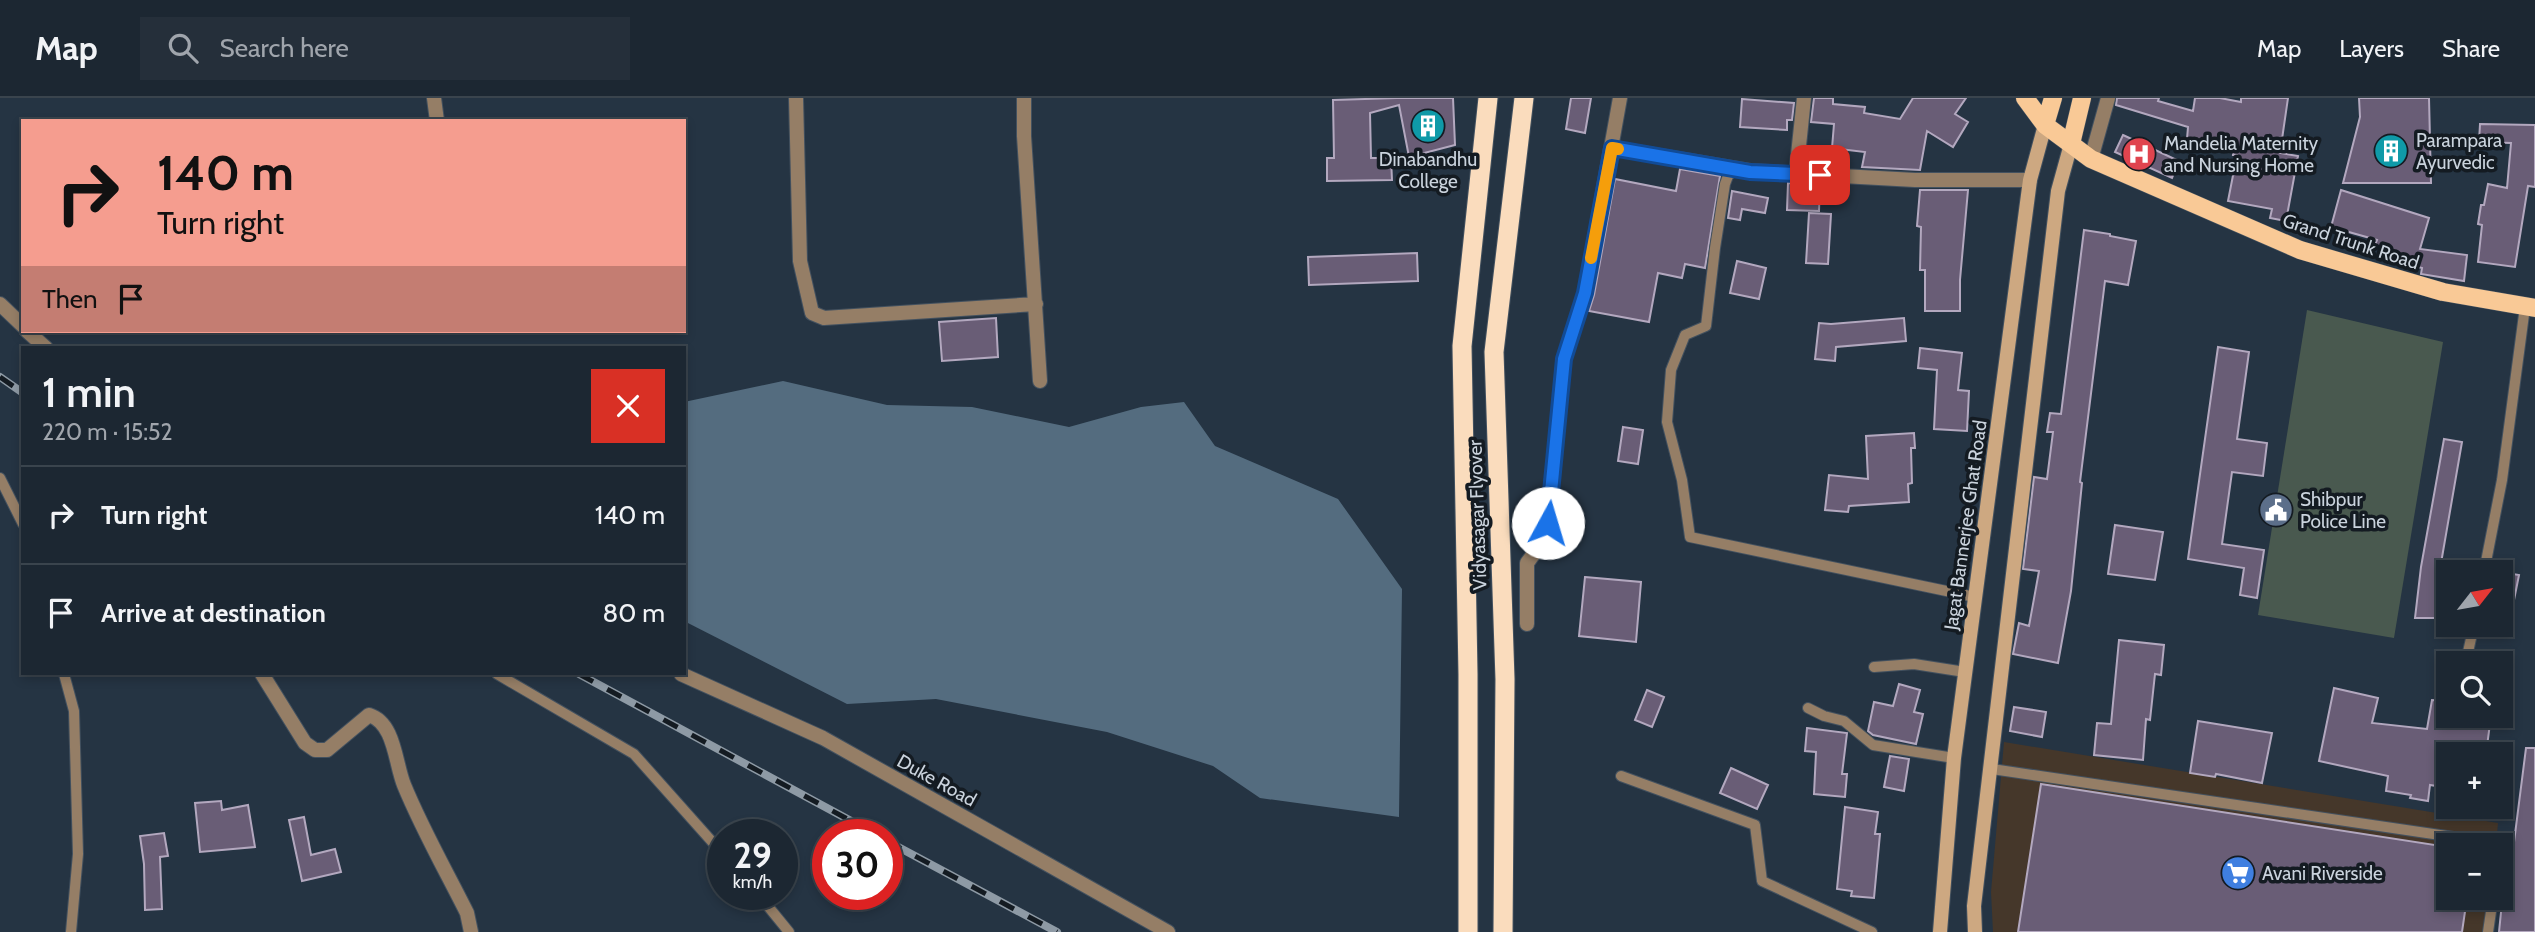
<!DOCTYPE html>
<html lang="en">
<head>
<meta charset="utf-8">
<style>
	:root { --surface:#1c2732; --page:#252f3a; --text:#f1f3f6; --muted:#a0a5ac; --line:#3a444d }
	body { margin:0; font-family:Cabin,sans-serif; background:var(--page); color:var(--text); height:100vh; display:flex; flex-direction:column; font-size:26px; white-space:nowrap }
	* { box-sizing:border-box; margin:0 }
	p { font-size:23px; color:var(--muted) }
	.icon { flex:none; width:38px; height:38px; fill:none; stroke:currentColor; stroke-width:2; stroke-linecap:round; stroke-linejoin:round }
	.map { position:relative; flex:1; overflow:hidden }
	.sheet { position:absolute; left:21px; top:248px; width:665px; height:329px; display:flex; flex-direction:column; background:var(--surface); border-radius:0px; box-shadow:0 4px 10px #0003,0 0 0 2px var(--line) }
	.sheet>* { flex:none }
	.banner { position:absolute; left:21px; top:21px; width:665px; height:214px; border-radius:0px; box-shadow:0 4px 10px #0003,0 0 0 2px var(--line); background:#f59d8f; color:#111; overflow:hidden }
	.needle { width:46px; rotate:59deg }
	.tools { position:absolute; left:2436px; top:462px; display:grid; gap:14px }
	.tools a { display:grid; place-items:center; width:77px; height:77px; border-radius:0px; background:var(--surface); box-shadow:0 4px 10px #0003,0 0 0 2px var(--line); font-size:35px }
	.speed { position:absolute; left:707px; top:721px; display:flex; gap:14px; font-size:35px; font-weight:700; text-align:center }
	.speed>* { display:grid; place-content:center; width:91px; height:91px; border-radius:50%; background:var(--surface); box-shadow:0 4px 10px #0003,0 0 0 2px var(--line); line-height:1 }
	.speed small { font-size:18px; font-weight:400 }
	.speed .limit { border:10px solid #d22; background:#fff; color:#111 }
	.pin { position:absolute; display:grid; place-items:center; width:60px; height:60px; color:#fff; margin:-30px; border-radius:14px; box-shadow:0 4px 10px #0006 }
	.me { position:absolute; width:77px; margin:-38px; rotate:6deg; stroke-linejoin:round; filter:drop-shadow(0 0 5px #0008) }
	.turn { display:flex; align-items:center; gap:24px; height:147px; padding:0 21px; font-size:32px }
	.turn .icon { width:91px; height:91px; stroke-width:2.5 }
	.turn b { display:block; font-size:49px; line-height:60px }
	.then { display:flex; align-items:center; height:66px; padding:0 21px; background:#0003; gap:14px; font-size:26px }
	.round { display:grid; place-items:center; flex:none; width:74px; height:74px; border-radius:0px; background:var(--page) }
	.summary { display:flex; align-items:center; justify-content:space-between; height:119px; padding:0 21px }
	h1 { font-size:42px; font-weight:600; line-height:52px }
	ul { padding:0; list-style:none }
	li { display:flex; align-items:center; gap:21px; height:98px; padding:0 21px; border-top:2px solid var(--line) }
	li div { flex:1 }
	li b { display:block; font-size:26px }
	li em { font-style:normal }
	header { display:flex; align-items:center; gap:42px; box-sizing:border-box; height:98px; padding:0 35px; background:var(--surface); border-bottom:2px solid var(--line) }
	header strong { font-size:33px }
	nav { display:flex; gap:38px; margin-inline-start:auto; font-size:24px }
	.search { width:490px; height:63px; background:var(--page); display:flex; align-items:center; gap:18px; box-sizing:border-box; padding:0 24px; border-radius:0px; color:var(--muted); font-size:26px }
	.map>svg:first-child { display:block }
</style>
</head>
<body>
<header>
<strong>Map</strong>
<div class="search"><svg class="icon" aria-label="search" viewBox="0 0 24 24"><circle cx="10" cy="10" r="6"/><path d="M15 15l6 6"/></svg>Search here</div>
<nav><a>Map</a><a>Layers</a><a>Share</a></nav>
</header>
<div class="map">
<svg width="2535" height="834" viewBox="0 0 2535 834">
	<rect width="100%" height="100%" fill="#253443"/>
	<!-- commercial -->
	<path fill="#45372a" d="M 2004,644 L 2498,725 L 2496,747 L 2448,747 L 2448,800 L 2492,800 L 2488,834 L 1993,834 L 1991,794 Z"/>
	<!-- green -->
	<path fill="#49594f" d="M 2307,212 L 2443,244 L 2394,540 L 2258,517 Z"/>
	<!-- water -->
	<path fill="#546c7f" d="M 783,283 L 887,307 L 972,309 L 1069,329 L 1141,309 L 1184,304 L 1215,348 L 1338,401 L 1402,491 L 1399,719 L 1260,700 L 1213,668 L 1107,634 L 936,601 L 847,606 L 684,523 L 684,304 Z"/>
	<!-- building -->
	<path fill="#695d76" stroke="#b3a8bf" stroke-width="2" d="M 1397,0 L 1453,0 L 1455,47 L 1409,59 L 1399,7 L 1370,15 L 1371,60 L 1391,60 L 1392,82 L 1327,83 L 1327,60 L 1334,60 L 1333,2 Z
		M 1571,0 L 1591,0 L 1585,35 L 1566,31 Z
		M 1814,0 L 1833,0 L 1833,6 L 1865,9 L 1864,15 L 1900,21 L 1913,0 L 1966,0 L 1955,16 L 1968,24 L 1953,49 L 1927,33 L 1920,72 L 1862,69 L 1865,54 L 1832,50 L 1834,26 L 1811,24 Z
		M 2117,0 L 2159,0 L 2158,3 L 2193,13 L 2195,0 L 2220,0 L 2241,4 L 2241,0 L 2288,0 L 2280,55 L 2298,58 L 2286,123 L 2270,120 L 2272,111 L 2228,103 L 2237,57 L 2233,57 L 2234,49 L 2187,41 L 2188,29 L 2116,7 Z
		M 2359,0 L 2429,0 L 2431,85 L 2343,85 L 2360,19 Z
		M 1742,1 L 1794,5 L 1792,22 L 1787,22 L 1787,32 L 1740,29 Z
		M 2480,26 L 2535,27 L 2535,89 L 2528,88 L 2515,169 L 2478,164 L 2482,127 L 2478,126 L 2481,107 L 2484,107 L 2488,86 L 2507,90 L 2511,45 L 2479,44 Z
		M 2123,37 L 2179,63 L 2172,80 L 2115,54 Z
		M 1680,71 L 1720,78 L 1705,170 L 1685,166 L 1682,180 L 1658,175 L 1649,224 L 1589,213 L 1594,197 L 1615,81 L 1676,93 Z
		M 1788,85 L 1820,86 L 1819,113 L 1787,112 Z
		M 1920,92 L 1968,92 L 1960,182 L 1960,213 L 1925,213 L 1925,172 L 1920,172 L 1921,129 L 1917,128 Z
		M 2341,92 L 2429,120 L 2420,151 L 2467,157 L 2464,183 L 2421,176 L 2422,170 L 2406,166 L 2408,159 L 2375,147 L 2377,142 L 2331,129 Z
		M 1732,93 L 1768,100 L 1765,115 L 1742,111 L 1740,122 L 1728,120 Z
		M 1809,115 L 1831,116 L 1828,166 L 1806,165 Z
		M 2084,132 L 2110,136 L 2110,138 L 2136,143 L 2128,187 L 2105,183 L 2080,384 L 2082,385 L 2071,493 L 2058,565 L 2013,556 L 2019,525 L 2029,528 L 2039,473 L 2023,471 L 2034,379 L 2047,381 L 2053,334 L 2047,334 L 2050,315 L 2061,316 Z
		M 1417,155 L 1418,183 L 1309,187 L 1308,159 Z
		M 1737,163 L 1766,170 L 1759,201 L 1730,195 Z
		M 996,220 L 998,259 L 942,263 L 939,224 Z
		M 1904,220 L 1906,243 L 1836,249 L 1835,263 L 1815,261 L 1819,225 L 1831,226 Z
		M 2218,249 L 2249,254 L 2237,341 L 2267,345 L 2263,378 L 2232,374 L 2222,446 L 2264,452 L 2257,500 L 2240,497 L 2244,470 L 2188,461 Z
		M 1920,250 L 1962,255 L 1958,292 L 1969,293 L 1967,333 L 1934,331 L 1937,272 L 1918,270 Z
		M 1623,329 L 1643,332 L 1638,366 L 1618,363 Z
		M 1914,335 L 1915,350 L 1911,350 L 1912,385 L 1908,386 L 1909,404 L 1849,408 L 1848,414 L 1825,412 L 1829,377 L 1868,381 L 1866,338 Z
		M 2444,341 L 2462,344 L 2440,471 L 2448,472 L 2448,506 L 2442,505 L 2442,520 L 2415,520 L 2421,469 Z
		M 2115,427 L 2163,434 L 2155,482 L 2108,476 Z
		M 2501,474 L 2519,477 L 2508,532 L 2501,532 Z
		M 1585,479 L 1641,484 L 1636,544 L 1579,538 Z
		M 2119,542 L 2164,547 L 2161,577 L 2155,576 L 2150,622 L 2146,621 L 2143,662 L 2094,657 L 2097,625 L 2111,626 Z
		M 1899,586 L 1920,592 L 1914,614 L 1923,616 L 1916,646 L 1873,637 L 1868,633 L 1874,604 L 1893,608 Z
		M 2334,590 L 2378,600 L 2372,625 L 2427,631 L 2432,602 L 2448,603 L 2448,618 L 2491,618 L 2486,656 L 2448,656 L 2448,690 L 2430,687 L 2428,703 L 2410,700 L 2411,697 L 2386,693 L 2388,678 L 2319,663 Z
		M 1647,592 L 1664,599 L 1652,629 L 1635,622 Z
		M 2014,609 L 2046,614 L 2042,639 L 2010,633 Z
		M 2198,623 L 2272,635 L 2262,685 L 2216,676 L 2215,679 L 2190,675 Z
		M 1807,630 L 1847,635 L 1842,676 L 1847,676 L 1845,699 L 1814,696 L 1816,654 L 1805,653 Z
		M 2526,650 L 2535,650 L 2535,834 L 2499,834 L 2505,775 L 2513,752 Z
		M 1890,658 L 1909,661 L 1904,693 L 1884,689 Z
		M 1731,670 L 1768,687 L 1757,711 L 1720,695 Z
		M 2041,686 L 2448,749 L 2448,800 L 2467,800 L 2462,834 L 2018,834 Z
		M 221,703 L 222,712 L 248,707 L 255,749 L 200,754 L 195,705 Z
		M 1845,709 L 1878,714 L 1875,736 L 1880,736 L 1874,800 L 1851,798 L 1852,793 L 1837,791 Z
		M 304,719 L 311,757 L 335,751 L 341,774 L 302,783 L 289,722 Z
		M 164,735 L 168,758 L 160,759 L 162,811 L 145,812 L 144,766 L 140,738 Z"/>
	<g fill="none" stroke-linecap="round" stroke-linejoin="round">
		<!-- service casing -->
		<g stroke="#43515f" stroke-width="12">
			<path id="service" d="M 1735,71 L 1728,78 L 1725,86 L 1715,150 L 1706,228 L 1685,237 L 1671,272 L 1667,324 L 1682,382 L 1690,439 L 1975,499
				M 0,380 L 23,426
				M 2484,474 L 2502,382 L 2525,209
				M 2468,554 L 2474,527
				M 1874,569 L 1914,566 L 1965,574
				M 64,576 L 74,613 L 78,756 L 71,834
				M 497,576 L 634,656 L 723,756
				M 1808,610 L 1824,618 L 1844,623 L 1873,647 L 1954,660
				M 1992,671 L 2501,746 L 2501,750
				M 1621,678 L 1755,727 L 1762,783 L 1872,834
				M 758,796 L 789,834
				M 2488,834 L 2493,800"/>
		</g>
		<!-- minor casing -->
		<g stroke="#43515f" stroke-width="16">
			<path id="minor" d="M 434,0 L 437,23
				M 796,0 L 800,163 L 812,215 L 824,220 L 1036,206
				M 1024,0 L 1024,38 L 1040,283
				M 1612,50 L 1750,73 L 1915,82 L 2030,82
				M 2091,61 L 2108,0
				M 1796,76 L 1804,0
				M 0,206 L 23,228
				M 27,233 L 46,250
				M 1527,526 L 1527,465 L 1546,439 L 1564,261 L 1585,195 L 1620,0
				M 262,576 L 305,645 L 315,652 L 327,652 L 369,617 C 395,625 395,665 404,687 C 422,731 446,773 467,815 L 471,834
				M 681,576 L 823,640 L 1168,834"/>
		</g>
		<!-- secondary casing -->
		<g stroke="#43515f" stroke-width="16">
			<path id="secondary" d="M 1940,834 L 1954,660 L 2030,82 L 2045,27
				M 1975,834 L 1974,808 L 2058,93 L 2071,46"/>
		</g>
		<!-- primary casing -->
		<g stroke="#43515f" stroke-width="19">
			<path id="primary" d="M 2025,0 L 2045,27 L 2091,61 L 2300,152 L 2443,194 L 2535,210
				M 2045,27 L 2053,0
				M 2071,46 L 2082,0"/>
		</g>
		<!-- trunk casing -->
		<g stroke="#43515f" stroke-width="21">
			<path id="trunk" d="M 1468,834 L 1468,576 L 1462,248 L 1488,0
				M 1503,834 L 1505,581 L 1494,254 L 1524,0"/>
		</g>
		<!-- service -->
		<use href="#service" stroke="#957e66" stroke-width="10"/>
		<!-- minor -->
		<use href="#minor" stroke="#957e66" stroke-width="14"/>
		<!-- secondary -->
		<use href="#secondary" stroke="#cda881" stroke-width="14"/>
		<!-- primary -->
		<use href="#primary" stroke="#f9c996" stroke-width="18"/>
		<!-- trunk -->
		<use href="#trunk" stroke="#fadcbd" stroke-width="19"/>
		<!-- rail casing -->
		<g stroke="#8e9aa5" stroke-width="8">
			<path id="rail" d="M 0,279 L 23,295
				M 579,576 L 877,737
				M 887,743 L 1057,834"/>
		</g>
		<!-- rail -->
		<use href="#rail" stroke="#141b22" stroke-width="5" stroke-dasharray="16" stroke-linecap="butt"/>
	</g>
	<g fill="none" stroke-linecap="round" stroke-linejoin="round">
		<!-- route casing -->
		<g stroke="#114b97" stroke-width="18">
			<path id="route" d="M 1548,425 L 1564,261 L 1585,195 L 1612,50 L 1750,74 L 1820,77"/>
		</g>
		<!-- route -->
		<use href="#route" stroke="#1a73e8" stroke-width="12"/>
		<!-- slow -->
		<path stroke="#f59e0b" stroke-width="12" d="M 1591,160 L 1612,50 L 1618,51"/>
	</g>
	<!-- icons -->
	<defs>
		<g id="building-disc" transform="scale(1.75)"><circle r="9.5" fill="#0f9aa8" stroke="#141b22"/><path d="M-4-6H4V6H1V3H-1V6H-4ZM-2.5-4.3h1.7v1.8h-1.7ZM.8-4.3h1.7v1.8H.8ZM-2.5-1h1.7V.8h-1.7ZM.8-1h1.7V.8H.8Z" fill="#fff"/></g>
		<g id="hospital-disc" transform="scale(1.75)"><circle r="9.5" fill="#e0444e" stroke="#141b22"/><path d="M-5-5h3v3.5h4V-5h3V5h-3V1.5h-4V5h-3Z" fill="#fff"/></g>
		<g id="civic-disc" transform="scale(1.75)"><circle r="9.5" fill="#5c6f8a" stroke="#141b22"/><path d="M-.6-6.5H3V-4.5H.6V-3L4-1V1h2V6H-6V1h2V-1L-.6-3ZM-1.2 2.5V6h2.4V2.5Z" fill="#fff"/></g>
		<g id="supermarket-disc" transform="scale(1.75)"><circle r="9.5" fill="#3f7fe0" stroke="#141b22"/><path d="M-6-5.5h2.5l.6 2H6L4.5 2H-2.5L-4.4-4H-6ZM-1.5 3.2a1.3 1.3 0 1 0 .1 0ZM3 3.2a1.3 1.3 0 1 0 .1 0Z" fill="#fff"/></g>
	</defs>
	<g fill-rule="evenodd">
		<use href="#building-disc" x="1428" y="28"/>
		<use href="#building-disc" x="2391" y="53"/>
		<use href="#hospital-disc" x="2139" y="56"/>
		<use href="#civic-disc" x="2276" y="412"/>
		<use href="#supermarket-disc" x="2238" y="775"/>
	</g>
	<g text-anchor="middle" stroke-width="7" stroke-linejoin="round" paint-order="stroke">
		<!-- poi labels -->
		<g font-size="19" fill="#cad3dd" stroke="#141b22" text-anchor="start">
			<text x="2416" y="49">Parampara<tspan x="2416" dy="22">Ayurvedic</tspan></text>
			<text x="2164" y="52">Mandelia Maternity<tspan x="2164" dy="22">and Nursing Home</tspan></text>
			<text x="1428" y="68" text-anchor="middle">Dinabandhu<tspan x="1428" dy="22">College</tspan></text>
			<text x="2300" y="408">Shibpur<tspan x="2300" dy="22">Police Line</tspan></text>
			<text x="2262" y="782">Avani Riverside</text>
		</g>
		<!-- street labels -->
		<g font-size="19" fill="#cad3dd" stroke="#141b22">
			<text transform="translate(2351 143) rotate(18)" y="7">Grand Trunk Road</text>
			<text transform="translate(1477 417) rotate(-92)" y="7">Vidyasagar Flyover</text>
			<text transform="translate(1965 427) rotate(-82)" y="7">Jagat Bannerjee Ghat Road</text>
			<text transform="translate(937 682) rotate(29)" y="7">Duke Road</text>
		</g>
	</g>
</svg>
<div class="tools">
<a><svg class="needle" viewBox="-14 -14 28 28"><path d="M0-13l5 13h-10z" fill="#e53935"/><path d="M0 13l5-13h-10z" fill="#a0a5ac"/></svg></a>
<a><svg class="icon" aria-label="search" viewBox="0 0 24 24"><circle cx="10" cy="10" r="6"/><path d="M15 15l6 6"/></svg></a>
<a>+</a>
<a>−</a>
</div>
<div class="speed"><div>29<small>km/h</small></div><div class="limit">30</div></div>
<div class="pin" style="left:1820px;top:77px;background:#d93025"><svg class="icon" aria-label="arrive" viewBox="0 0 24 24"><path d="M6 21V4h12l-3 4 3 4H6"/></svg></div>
<svg class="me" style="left:1548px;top:425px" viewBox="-20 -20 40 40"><circle r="19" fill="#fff"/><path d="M0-13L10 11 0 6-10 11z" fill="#1a73e8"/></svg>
<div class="banner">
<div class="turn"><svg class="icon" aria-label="right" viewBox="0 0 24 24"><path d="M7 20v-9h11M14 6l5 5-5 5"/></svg><div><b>140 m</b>Turn right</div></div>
<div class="then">Then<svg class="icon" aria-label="arrive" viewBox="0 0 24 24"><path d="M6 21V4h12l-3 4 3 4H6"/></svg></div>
</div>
<section class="sheet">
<div class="summary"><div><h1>1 min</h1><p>220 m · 15:52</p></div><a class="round" style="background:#d93025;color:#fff"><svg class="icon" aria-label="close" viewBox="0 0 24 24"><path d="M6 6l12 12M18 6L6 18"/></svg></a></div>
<ul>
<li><svg class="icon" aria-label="right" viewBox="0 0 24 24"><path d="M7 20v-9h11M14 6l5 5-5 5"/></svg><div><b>Turn right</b></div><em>140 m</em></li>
<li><svg class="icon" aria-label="arrive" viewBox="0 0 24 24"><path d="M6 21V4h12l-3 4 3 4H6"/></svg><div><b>Arrive at destination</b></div><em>80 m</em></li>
</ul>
</section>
</div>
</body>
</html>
